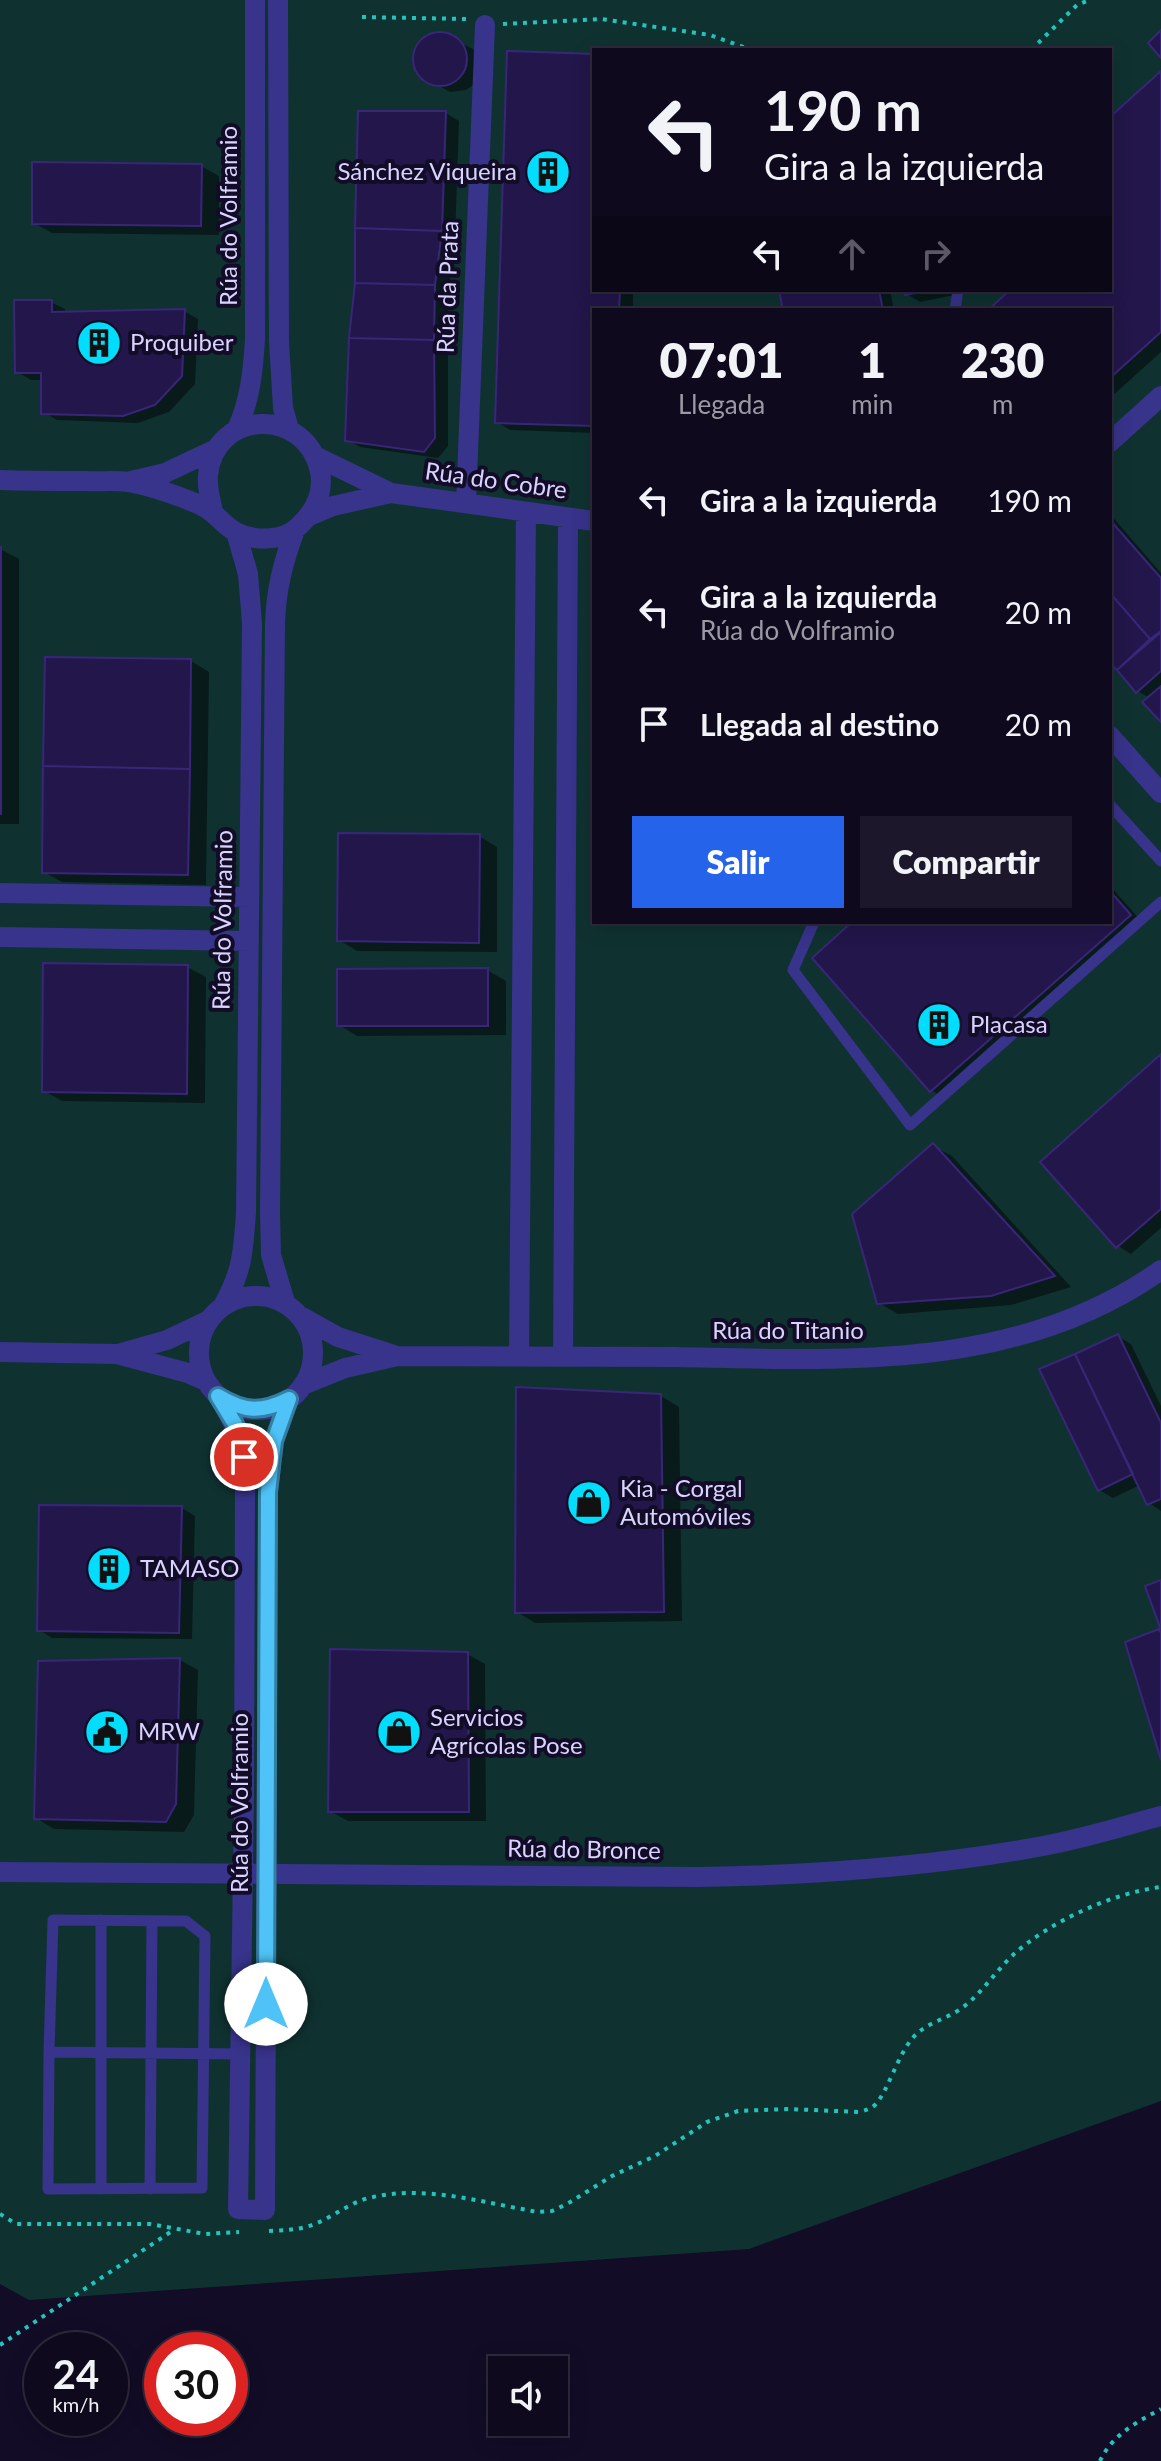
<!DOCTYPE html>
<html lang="es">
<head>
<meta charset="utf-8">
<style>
	:root { --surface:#0e091d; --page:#1c172a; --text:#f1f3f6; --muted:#9b9aa4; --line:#2e2a3b; --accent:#2563eb }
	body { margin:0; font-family:Lato,sans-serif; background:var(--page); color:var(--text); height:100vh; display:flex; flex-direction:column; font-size:30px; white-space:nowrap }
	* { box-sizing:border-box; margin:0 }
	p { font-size:26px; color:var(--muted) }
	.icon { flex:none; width:44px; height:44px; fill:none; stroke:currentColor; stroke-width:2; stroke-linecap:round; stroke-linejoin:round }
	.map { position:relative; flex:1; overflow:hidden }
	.drawer { position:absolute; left:592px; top:308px; width:520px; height:616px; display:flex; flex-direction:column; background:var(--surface); border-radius:0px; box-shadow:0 4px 20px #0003,0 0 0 2px var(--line) }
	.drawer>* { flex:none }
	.top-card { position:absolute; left:592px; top:48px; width:520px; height:244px; border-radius:0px; box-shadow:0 4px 20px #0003,0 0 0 2px var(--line); background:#0e091d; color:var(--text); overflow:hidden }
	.controls { position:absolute; left:488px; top:2356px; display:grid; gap:16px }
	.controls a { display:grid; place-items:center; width:80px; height:80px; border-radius:0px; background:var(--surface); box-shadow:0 4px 20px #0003,0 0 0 2px var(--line); font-size:40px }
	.speed { position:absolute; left:24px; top:2332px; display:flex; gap:16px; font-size:40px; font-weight:700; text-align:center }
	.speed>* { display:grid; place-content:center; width:104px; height:104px; border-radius:50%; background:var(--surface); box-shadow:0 4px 20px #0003,0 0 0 2px var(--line); line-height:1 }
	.speed small { font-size:20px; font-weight:400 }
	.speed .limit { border:12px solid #d22; background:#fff; color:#111 }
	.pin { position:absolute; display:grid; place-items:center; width:68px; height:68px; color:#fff; margin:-34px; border:4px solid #fff; border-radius:50%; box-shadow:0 2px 8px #0007 }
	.me { position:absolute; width:88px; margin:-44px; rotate:0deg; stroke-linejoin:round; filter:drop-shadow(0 0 6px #0008) }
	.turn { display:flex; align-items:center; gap:28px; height:168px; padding:0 40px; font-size:36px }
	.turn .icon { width:104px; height:104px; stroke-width:2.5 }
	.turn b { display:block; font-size:56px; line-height:68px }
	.lanes { display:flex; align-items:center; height:76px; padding:0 40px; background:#0003; justify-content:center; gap:40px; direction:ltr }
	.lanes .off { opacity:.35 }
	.eta { display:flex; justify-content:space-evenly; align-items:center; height:136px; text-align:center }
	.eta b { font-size:48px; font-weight:800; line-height:56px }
	.action { display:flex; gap:16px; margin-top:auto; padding:16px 40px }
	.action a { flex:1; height:92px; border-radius:0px; background:var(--accent); color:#fff; font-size:32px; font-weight:800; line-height:92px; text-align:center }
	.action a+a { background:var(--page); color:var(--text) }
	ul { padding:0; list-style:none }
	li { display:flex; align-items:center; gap:24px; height:112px; padding:0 40px }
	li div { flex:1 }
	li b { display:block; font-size:30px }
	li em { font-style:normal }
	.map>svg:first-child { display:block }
</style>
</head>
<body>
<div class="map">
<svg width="1161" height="2461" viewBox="0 0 1161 2461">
	<rect width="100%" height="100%" fill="#120c27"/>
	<!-- green -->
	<path fill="#0f3231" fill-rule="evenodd" d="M 0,0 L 1161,0 L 1161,2101 L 749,2249 L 29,2300 L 0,2284 ZM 594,50 L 1110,50 L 1110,290 L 594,290 ZM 594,310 L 1110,310 L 1110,922 L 594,922 Z"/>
	<!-- shadow -->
	<path fill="#0007" d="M 435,34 L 443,34 L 473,49 L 480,63 L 473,85 L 466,90 L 450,92 L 421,75 L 417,68 L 417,51 L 427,37 Z
		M 594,56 L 594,290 L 633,290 L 633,310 L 594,310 L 594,433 L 510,430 L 497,422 Z
		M 1161,74 L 1161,352 L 1110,398 L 1110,310 L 991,310 L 1013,290 L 1110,290 L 1110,119 Z
		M 446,113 L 459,121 L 455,239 L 448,294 L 448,446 L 438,458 L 360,447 L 347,439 Z
		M 201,166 L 219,176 L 219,235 L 52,233 L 34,223 Z
		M 781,290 L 890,290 L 894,310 L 785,310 Z
		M 906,290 L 963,290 L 964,293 L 920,302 L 907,294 Z
		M 51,302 L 65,309 L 65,314 L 184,311 L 198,319 L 195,384 L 169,412 L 138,423 L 57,420 L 43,412 L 43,380 L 31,380 L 17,372 Z
		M 1110,514 L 1161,573 L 1161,630 L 1141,645 L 1145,649 L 1161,635 L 1161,719 L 1150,698 L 1137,691 L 1110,661 Z
		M 0,549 L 19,559 L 19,824 L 0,824 Z
		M 191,661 L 209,672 L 206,885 L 62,882 L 44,872 Z
		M 479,836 L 497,847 L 497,952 L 357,951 L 339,940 Z
		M 1110,886 L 1143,923 L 945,1098 L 931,1090 L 855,922 L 1110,922 Z
		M 187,967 L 206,977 L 205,1103 L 62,1101 L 44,1091 Z
		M 487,970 L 506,981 L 506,1035 L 357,1036 L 339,1025 Z
		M 1161,1056 L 1161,1228 L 1131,1254 L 1118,1246 Z
		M 933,1146 L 952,1156 L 1071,1287 L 1011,1305 L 898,1314 L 879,1303 Z
		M 1117,1336 L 1131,1344 L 1161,1406 L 1161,1511 L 1149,1503 L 1140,1485 L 1113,1498 L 1099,1490 Z
		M 661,1396 L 679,1407 L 682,1621 L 535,1623 L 517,1612 Z
		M 182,1508 L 195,1516 L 192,1639 L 52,1638 L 39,1630 Z
		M 467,1654 L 485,1664 L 486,1821 L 348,1821 L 330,1811 Z
		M 180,1660 L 198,1670 L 194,1815 L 184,1832 L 54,1829 L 36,1818 Z"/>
	<!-- building -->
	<path fill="#22164a" stroke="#392679" stroke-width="2" d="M 1161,30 L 1161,58 L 1148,43 Z
		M413 59a27 27 0 1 1 54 0a27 27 0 1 1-54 0Z
		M 507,51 L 594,54 L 594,290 L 620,290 L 619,310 L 594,310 L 594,426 L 495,423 Z
		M 1161,71 L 1161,332 L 1110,378 L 1110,310 L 988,310 L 1010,290 L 1110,290 L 1110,117 Z
		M 358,111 L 446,111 L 442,231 L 355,228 Z
		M 32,162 L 202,164 L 201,226 L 32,224 Z
		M 355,228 L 442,231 L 435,285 L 355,283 Z
		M 355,283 L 435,285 L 434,340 L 349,338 Z
		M 779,290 L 879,290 L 883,310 L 783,310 Z
		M 904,290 L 931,290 L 905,295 Z
		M 14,300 L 52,300 L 52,312 L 185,309 L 182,376 L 155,405 L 123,416 L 41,414 L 41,373 L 15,373 Z
		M 349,338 L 434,340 L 435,438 L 424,452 L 345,441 Z
		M 1110,520 L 1161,578 L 1161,631 L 1150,639 L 1110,593 Z
		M 0,547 L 1,547 L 1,814 L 0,814 Z
		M 1110,593 L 1150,639 L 1117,670 L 1110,663 Z
		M 1161,632 L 1161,671 L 1136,693 L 1117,670 Z
		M 45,657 L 191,659 L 190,769 L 43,766 Z
		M 1161,686 L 1161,722 L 1142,702 Z
		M 43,766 L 190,769 L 188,875 L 42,873 Z
		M 338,833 L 480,834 L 479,943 L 337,941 Z
		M 1110,891 L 1131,915 L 930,1092 L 812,958 L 852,922 L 1110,922 Z
		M 43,963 L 188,965 L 187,1094 L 42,1092 Z
		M 488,968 L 488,1026 L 337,1026 L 337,969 Z
		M 1161,1054 L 1161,1209 L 1116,1248 L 1040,1162 Z
		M 933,1143 L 1055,1276 L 991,1296 L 877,1304 L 852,1214 Z
		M 1118,1334 L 1161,1423 L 1161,1499 L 1147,1505 L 1075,1354 Z
		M 1075,1354 L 1133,1474 L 1098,1491 L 1039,1369 Z
		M 516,1387 L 661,1394 L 664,1612 L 515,1613 Z
		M 39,1505 L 182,1506 L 179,1633 L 37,1631 Z
		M 1161,1580 L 1161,1630 L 1145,1586 Z
		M 1159,1629 L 1161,1633 L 1161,1760 L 1125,1642 Z
		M 330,1649 L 468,1652 L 469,1812 L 328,1812 Z
		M 180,1658 L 176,1804 L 166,1822 L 34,1819 L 38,1661 Z"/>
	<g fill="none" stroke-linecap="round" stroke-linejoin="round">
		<!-- path -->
		<path stroke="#22c4be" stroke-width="4" stroke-dasharray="4 6" stroke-linecap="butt" d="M 362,17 L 467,19
			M 503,24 L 601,19 L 710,35 L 752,50
			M 1031,50 L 1077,5 L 1089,0
			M 0,2214 L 16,2224 L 150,2224 L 205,2234 L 239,2232
			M 269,2231 C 286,2230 302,2230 317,2223 C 336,2215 352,2201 373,2197 C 426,2185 485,2203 538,2212 L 552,2211 L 567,2204 L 612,2176 L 655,2156 L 707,2122 L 738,2111 L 789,2109 L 859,2112 C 866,2110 871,2109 876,2104 C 888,2090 897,2058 911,2040 C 924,2023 945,2020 962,2008 C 982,1993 995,1972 1013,1955 C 1049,1922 1112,1893 1161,1887
			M 0,2345 L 175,2229
			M 1100,2461 C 1112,2435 1137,2422 1161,2409"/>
		<!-- service -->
		<path stroke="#38338b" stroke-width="11" d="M 955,310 L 958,290
			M 1110,805 L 1161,861
			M 814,922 L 793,970 L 910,1125 L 1161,902
			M 53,1920 L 186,1921 L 205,1936 L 202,2188 L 48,2189 L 49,2052 Z
			M 101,1920 L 101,2189
			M 49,2052 L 240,2054
			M 150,2189 L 152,1921"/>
		<!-- minor -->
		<path stroke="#38338b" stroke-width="20" d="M 278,0 L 279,341 L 283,408 L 289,429
			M 237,429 C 250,401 253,371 255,340 L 255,0
			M 1110,442 L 1161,396
			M 317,457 L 391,493 L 594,521
			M 0,480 C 28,481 57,481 85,481 C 99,482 114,480 128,482 C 151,486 176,495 198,504 C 216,511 221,524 236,532 C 255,542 284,541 299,526 C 314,512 324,493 320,472 C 307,407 215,408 208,475 C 207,487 210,499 213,511
			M 131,481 L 165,473 L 216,449
			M 466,503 L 485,25
			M 309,516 L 333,506 L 391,493
			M 1110,736 L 1161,793
			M 0,893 L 249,897
			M 0,937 L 249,941
			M199 1353a57 57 0 1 1 114 0a57 57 0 1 1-114 0Z
			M 285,1302 L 271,1255 L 270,1212 L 275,624 C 276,590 283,562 295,530
			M 223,1306 C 243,1270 243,1252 246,1213 L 252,623 L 248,574 L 236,532
			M 302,1317 L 338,1337 L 394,1355
			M 0,1352 L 117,1354 L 188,1373 L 206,1381
			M 121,1353 L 167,1340 L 207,1321
			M 519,1356 L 526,512
			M 563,1356 L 568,518
			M 303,1385 L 345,1368 L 398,1356 C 491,1356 584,1356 676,1357 C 844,1360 1017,1372 1161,1270
			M 218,1396 C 241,1433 244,1449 245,1492 L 244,1797 L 238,2209 L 265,2210 L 268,1492 L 274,1441 L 289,1399
			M 0,1872 L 699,1877 C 816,1875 933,1867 1048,1845 C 1086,1838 1124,1826 1161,1816"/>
	</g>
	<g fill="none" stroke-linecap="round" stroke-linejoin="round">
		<!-- route casing -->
		<g stroke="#337fa1" stroke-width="20">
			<path id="route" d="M 244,1457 L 235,1424 L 218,1396 C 245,1412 261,1413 289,1399 L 274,1441 L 268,1492 L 266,2004"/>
		</g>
		<!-- route -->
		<use href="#route" stroke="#4fc3f7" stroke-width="14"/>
	</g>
	<!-- icons -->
	<defs>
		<g id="building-disc" transform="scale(2.3)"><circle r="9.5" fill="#00ddfe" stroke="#120c27"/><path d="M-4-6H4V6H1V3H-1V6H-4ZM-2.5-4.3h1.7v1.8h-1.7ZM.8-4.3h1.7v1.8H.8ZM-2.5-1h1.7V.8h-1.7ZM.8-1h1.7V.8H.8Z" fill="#111"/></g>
		<g id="shop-disc" transform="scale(2.3)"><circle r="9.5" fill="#00ddfe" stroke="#120c27"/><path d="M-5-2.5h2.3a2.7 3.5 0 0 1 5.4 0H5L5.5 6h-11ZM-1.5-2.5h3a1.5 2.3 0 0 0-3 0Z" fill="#111"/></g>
		<g id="civic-disc" transform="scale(2.3)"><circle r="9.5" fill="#00ddfe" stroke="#120c27"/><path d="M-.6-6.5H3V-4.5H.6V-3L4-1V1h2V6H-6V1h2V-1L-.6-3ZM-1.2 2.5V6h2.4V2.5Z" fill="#111"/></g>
	</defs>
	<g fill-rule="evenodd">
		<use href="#building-disc" x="548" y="172"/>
		<use href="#building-disc" x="99" y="343"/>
		<use href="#building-disc" x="939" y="1025"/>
		<use href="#shop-disc" x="589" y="1503"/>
		<use href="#building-disc" x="109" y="1569"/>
		<use href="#civic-disc" x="107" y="1732"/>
		<use href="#shop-disc" x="399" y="1732"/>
	</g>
	<g text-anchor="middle" stroke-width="8" stroke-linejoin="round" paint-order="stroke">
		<!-- poi labels -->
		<g font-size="24" fill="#d9d3ff" stroke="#120c27" text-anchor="start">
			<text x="517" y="180" text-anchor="end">Sánchez Viqueira</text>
			<text x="130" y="351">Proquiber</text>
			<text x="970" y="1033">Placasa</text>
			<text x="620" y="1497">Kia - Corgal<tspan x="620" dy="28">Automóviles</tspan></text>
			<text x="140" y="1577">TAMASO</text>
			<text x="430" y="1726">Servicios<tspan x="430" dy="28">Agrícolas Pose</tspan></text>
			<text x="138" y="1740">MRW</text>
		</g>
		<!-- street labels -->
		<g font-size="24" fill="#d9d3ff" stroke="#120c27">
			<text transform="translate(229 216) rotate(-90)" y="8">Rúa do Volframio</text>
			<text transform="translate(448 287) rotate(-88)" y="8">Rúa da Prata</text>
			<text transform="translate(496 481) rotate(8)" y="8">Rúa do Cobre</text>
			<text transform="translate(223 920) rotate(-89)" y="8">Rúa do Volframio</text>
			<text x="788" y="1339">Rúa do Titanio</text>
			<text transform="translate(240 1803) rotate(-90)" y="8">Rúa do Volframio</text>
			<text transform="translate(584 1850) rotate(1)" y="8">Rúa do Bronce</text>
		</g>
	</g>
</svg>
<div class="controls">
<a><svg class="icon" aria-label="sound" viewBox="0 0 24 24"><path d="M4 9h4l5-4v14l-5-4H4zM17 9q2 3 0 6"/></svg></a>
</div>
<div class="speed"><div>24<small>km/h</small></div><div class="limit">30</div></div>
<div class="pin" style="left:244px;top:1457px;background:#d93025"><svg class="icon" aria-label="arrive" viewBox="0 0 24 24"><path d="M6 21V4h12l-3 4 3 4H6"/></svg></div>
<svg class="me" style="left:266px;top:2004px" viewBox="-20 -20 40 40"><circle r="19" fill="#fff"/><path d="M0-13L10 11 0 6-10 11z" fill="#4fc3f7"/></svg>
<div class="top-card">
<div class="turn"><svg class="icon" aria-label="left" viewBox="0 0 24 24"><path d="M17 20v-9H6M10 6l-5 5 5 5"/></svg><div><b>190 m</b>Gira a la izquierda</div></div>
<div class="lanes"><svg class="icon" aria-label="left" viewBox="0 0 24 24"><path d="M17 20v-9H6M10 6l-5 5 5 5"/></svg><svg class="icon off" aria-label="ahead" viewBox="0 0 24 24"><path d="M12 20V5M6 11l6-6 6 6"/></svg><svg class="icon off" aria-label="right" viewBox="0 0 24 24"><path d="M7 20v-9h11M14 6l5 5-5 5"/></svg></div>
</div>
<section class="drawer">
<div class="eta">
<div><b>07:01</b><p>Llegada</p></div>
<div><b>1</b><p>min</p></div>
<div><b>230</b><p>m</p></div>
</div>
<ul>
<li><svg class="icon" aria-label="left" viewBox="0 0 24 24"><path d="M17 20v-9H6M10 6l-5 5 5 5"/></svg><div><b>Gira a la izquierda</b></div><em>190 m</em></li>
<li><svg class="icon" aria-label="left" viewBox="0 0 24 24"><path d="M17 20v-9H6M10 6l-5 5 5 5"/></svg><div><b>Gira a la izquierda</b><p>Rúa do Volframio</p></div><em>20 m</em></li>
<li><svg class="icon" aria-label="arrive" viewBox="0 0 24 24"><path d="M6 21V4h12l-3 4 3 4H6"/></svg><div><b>Llegada al destino</b></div><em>20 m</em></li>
</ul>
<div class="action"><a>Salir</a><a>Compartir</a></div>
</section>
</div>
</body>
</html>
